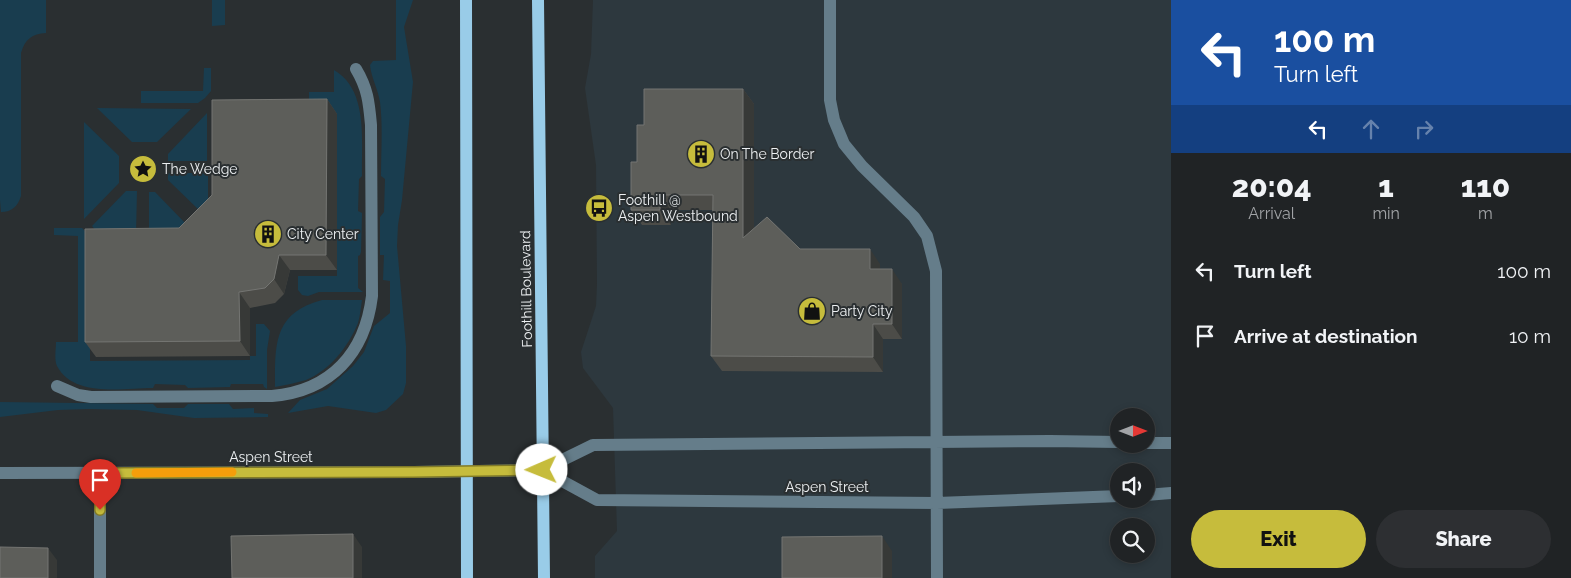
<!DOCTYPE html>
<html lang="en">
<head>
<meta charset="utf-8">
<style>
	:root { --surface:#202325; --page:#2d2f32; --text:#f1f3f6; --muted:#a2a4a7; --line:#3d4042; --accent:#c6bc3c }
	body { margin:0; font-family:Raleway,sans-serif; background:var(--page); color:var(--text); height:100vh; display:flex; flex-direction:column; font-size:19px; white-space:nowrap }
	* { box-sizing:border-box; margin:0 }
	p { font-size:16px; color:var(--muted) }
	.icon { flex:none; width:28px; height:28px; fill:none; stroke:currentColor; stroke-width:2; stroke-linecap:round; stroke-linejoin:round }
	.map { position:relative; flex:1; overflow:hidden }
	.details { display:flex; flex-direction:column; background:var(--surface); width:400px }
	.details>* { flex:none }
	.guide { background:#1a4fa0; color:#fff; overflow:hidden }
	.needle { width:32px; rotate:90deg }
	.buttons { position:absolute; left:1110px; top:408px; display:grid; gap:10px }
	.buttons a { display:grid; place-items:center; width:45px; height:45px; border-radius:50%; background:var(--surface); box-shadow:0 2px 8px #0003,0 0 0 1px var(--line); font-size:25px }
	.pin { position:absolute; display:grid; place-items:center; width:42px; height:42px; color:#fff; margin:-51px -21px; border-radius:50% 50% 50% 0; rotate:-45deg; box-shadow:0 0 5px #0007 }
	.pin .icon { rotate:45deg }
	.me { position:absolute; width:55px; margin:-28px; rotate:269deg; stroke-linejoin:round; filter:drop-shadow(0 0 4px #0008) }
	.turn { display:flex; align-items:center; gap:18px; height:105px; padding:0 20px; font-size:22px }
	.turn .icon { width:65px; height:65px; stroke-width:2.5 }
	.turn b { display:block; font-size:35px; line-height:42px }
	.lanes { display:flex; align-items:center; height:48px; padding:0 20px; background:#0003; justify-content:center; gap:25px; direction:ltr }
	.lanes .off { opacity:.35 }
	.eta { display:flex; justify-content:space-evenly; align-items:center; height:85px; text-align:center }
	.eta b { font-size:30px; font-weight:800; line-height:35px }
	.action { display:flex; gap:10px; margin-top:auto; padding:10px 20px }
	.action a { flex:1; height:58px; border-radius:30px; background:var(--accent); color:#111; font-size:20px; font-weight:800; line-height:58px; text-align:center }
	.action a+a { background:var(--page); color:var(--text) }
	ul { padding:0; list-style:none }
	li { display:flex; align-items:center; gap:15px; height:65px; padding:0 20px }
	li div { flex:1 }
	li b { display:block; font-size:19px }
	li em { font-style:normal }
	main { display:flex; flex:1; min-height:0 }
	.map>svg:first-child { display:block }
</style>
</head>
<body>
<main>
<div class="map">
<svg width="1171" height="578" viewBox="0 0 1171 578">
	<rect width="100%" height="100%" fill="#2a2f31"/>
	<!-- built -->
	<path fill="#2d383e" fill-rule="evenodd" d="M 593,0 L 1171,0 L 1171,578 L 595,578 L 595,556 L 617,531 L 613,408 L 583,368 L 581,352 L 596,306 L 597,284 L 596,165 L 585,88 L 591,54 ZM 1119,416 L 1146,416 L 1146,444 L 1119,444 ZM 1119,471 L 1146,471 L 1146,499 L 1119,499 ZM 1119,526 L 1146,526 L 1146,554 L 1119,554 Z"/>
	<!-- green -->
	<path fill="#193d4f" d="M 0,0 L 46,0 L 46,33 C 32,34 25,39 21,53 L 21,196 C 18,206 12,212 1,212 L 0,200 Z
		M 212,0 L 225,0 L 225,25 L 212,26 Z
		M 396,0 L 413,0 L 404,27 L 413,82 L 402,200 L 398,225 L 397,246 L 406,346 L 406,383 L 403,394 L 386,410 L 376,413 L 328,406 L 288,413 L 300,400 L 327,389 L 353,366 L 364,352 L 374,326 L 390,313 L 390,281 L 383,280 L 384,255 L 380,255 L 380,217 L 384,212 L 385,179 L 381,176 C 381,152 383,126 380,102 C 378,89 371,77 370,65 L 373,61 L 396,60 Z
		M 204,68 L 211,68 L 211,91 L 205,98 L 198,103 L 141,103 L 141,91 L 203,91 Z
		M 334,70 C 369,90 361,142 362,176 L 359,179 L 358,211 L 362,213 L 361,252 L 360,255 L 358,256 L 358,288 L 363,292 L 319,292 L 308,296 L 302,295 L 298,290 L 298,276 L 337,276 L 337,115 L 309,107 L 309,92 L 334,92 Z
		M 97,108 L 191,109 L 157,142 L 132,142 Z
		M 207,113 L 207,161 L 168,161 L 168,154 Z
		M 84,122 L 119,156 L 119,183 L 84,219 Z
		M 168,173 L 208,173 L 208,205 L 201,212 L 168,180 Z
		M 126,191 L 137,191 L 136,234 L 99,234 L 92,226 Z
		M 149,192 L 155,192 L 187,225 L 181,231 L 149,230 Z
		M 54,228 L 82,228 L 90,236 L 90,361 L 250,360 L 250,356 L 256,356 L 256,324 L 264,324 L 270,331 L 267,350 L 267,389 L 264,387 L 263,384 L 231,384 L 230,387 L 188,388 L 185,385 L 155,384 L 153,388 C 123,388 74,398 57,366 C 54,359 56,350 56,342 L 78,342 L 78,236 L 54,235 Z
		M 322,300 L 362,300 C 361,307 360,316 358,323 C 348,347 330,370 306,380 C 296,383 285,385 275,387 C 275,345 273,313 322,300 Z
		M 0,402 L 153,404 L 157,408 L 184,408 L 188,404 L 229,404 L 233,409 L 254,408 L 254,413 L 268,414 L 268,417 L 194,418 L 137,410 L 89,409 L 58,410 L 0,417 Z"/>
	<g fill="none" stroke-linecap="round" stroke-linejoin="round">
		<!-- minor -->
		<path stroke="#657d8a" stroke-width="12" d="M 830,0 L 830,100 L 834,120 L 844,144 L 862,166 L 914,217 L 927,236 L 936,271 L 937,578
			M 57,386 L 78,395 L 91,397 L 272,396 C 331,391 365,353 372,296 L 371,125 C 369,103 368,89 356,69
			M 1146,443 L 1171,443
			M 542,470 L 597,500 L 937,503 L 1119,496
			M 0,473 L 414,472 L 542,470 L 593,445 L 1050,441 L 1119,442
			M 100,473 L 100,578
			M 1146,495 L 1171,493"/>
		<!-- major -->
		<path stroke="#99cce8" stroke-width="12" d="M 466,0 L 467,578
			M 538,0 L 544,578"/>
	</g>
	<!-- wall -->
	<path fill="#4c4c48" d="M 743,89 L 754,104 L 754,229 L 800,249 L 880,264 L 880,269 L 902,284 L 902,339 L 883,339 L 883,372 L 722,371 L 711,356 L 713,210 L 671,210 L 671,225 L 642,225 L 631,210 L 637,162 L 644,125 Z
		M 327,99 L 337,114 L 337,270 L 290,270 L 284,294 L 275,303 L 250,308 L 250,356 L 96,357 L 85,342 L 179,228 Z"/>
	<!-- shaded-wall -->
	<path fill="#373937" d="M 743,89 L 754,104 L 754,253 L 743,238 Z
		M 327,99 L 337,114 L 337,270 L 326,255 Z
		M 660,195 L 671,210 L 671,225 L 660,210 Z
		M 870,249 L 880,264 L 880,284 L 870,269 Z
		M 279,255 L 290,270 L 284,294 L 274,279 Z
		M 892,269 L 902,284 L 902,339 L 892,324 Z
		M 239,292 L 250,308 L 250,356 L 240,341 Z
		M 873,324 L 883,339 L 883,372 L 873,357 Z
		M 353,534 L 362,547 L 362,578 L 353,578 Z
		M 882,536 L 892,551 L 892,578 L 882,578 Z
		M 48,548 L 57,560 L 57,578 L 48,578 Z"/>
	<!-- building -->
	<path fill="#5d5e5a" stroke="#747572" d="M 644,89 L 743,89 L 743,238 L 767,217 L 800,249 L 870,249 L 870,269 L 892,269 L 892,324 L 873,324 L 873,357 L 711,356 L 713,195 L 660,195 L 660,210 L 631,210 L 631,162 L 637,162 L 637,125 L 644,125 Z
		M 327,99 L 326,255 L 279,255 L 274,279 L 265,288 L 239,292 L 240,341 L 85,342 L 85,229 L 179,228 L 212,195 L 212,100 Z
		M 353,534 L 353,578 L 232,578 L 231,536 Z
		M 882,536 L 882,578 L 782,578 L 782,537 Z
		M 0,547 L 48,548 L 48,578 L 0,578 Z"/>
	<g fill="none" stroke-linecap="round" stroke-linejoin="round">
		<!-- route casing -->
		<g stroke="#817a27" stroke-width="12">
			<path id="route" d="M 100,510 L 100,473 L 414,472 L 542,470"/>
		</g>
		<!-- route -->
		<use href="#route" stroke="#c6bc3c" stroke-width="9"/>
		<!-- slow -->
		<path stroke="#f59e0b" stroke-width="9" d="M 136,473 L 232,472"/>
	</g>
	<!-- icons -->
	<defs>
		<g id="building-disc" transform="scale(1.4375)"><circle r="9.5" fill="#c6bc3c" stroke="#2a2f31"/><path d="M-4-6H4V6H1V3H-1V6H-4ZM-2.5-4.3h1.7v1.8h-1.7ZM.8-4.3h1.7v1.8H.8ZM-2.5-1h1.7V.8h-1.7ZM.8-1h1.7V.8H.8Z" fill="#111"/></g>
		<g id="sight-disc" transform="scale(1.4375)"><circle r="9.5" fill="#c6bc3c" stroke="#2a2f31"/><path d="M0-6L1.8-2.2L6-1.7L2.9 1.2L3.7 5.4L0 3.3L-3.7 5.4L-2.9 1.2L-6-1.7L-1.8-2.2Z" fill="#111"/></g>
		<g id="bus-disc" transform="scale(1.4375)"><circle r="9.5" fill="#c6bc3c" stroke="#2a2f31"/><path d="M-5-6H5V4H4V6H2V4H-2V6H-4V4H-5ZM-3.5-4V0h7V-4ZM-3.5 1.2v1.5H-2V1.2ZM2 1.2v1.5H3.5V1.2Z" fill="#111"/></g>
		<g id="shop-disc" transform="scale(1.4375)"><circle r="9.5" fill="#c6bc3c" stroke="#2a2f31"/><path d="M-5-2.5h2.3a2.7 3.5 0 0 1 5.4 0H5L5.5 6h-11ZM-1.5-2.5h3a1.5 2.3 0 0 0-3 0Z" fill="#111"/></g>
	</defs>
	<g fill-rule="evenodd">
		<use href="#building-disc" x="701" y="154"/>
		<use href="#sight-disc" x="143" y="169"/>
		<use href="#bus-disc" x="599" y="208"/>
		<use href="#building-disc" x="268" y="234"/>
		<use href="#shop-disc" x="812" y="311"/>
	</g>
	<g text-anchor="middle" stroke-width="4" stroke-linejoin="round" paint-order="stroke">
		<!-- poi labels -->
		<g font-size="14" fill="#edf0f2" stroke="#2a2f31" text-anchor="start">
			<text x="720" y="159">On The Border</text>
			<text x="162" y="174">The Wedge</text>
			<text x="618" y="205">Foothill @<tspan x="618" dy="16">Aspen Westbound</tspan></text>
			<text x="287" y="239">City Center</text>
			<text x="831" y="316">Party City</text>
		</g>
		<!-- street labels -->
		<g font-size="14" fill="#edf0f2" stroke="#2a2f31">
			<text transform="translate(526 289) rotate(-91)" y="5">Foothill Boulevard</text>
			<text x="271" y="462">Aspen Street</text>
			<text x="827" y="492">Aspen Street</text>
		</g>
	</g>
</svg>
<div class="buttons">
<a><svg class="needle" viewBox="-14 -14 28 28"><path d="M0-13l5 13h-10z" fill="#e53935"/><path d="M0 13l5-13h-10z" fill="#a2a4a7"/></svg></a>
<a><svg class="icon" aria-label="sound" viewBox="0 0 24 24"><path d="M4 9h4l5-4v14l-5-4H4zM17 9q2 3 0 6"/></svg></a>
<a><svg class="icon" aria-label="search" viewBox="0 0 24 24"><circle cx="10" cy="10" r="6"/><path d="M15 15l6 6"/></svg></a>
</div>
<div class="pin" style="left:100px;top:510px;background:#d93025"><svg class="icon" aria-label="arrive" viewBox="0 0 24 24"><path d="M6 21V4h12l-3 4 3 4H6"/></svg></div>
<svg class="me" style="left:542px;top:470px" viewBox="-20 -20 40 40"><circle r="19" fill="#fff"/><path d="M0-13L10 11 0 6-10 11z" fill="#c6bc3c"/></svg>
</div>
<section class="details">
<div class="guide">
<div class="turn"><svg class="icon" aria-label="left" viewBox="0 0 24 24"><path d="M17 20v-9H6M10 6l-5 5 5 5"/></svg><div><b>100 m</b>Turn left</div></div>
<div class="lanes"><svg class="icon" aria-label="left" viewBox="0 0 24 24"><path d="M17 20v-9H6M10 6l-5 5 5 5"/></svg><svg class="icon off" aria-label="ahead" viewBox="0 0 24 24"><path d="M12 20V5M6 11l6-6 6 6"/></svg><svg class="icon off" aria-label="right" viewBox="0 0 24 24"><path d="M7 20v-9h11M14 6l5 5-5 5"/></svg></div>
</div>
<div class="eta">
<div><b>20:04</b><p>Arrival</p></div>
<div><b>1</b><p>min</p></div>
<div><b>110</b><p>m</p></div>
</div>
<ul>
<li><svg class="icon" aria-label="left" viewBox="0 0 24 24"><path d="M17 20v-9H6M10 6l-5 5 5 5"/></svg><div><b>Turn left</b></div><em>100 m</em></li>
<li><svg class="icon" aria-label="arrive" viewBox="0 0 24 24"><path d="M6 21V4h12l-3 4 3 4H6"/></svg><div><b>Arrive at destination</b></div><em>10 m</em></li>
</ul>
<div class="action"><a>Exit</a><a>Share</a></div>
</section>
</main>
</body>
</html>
